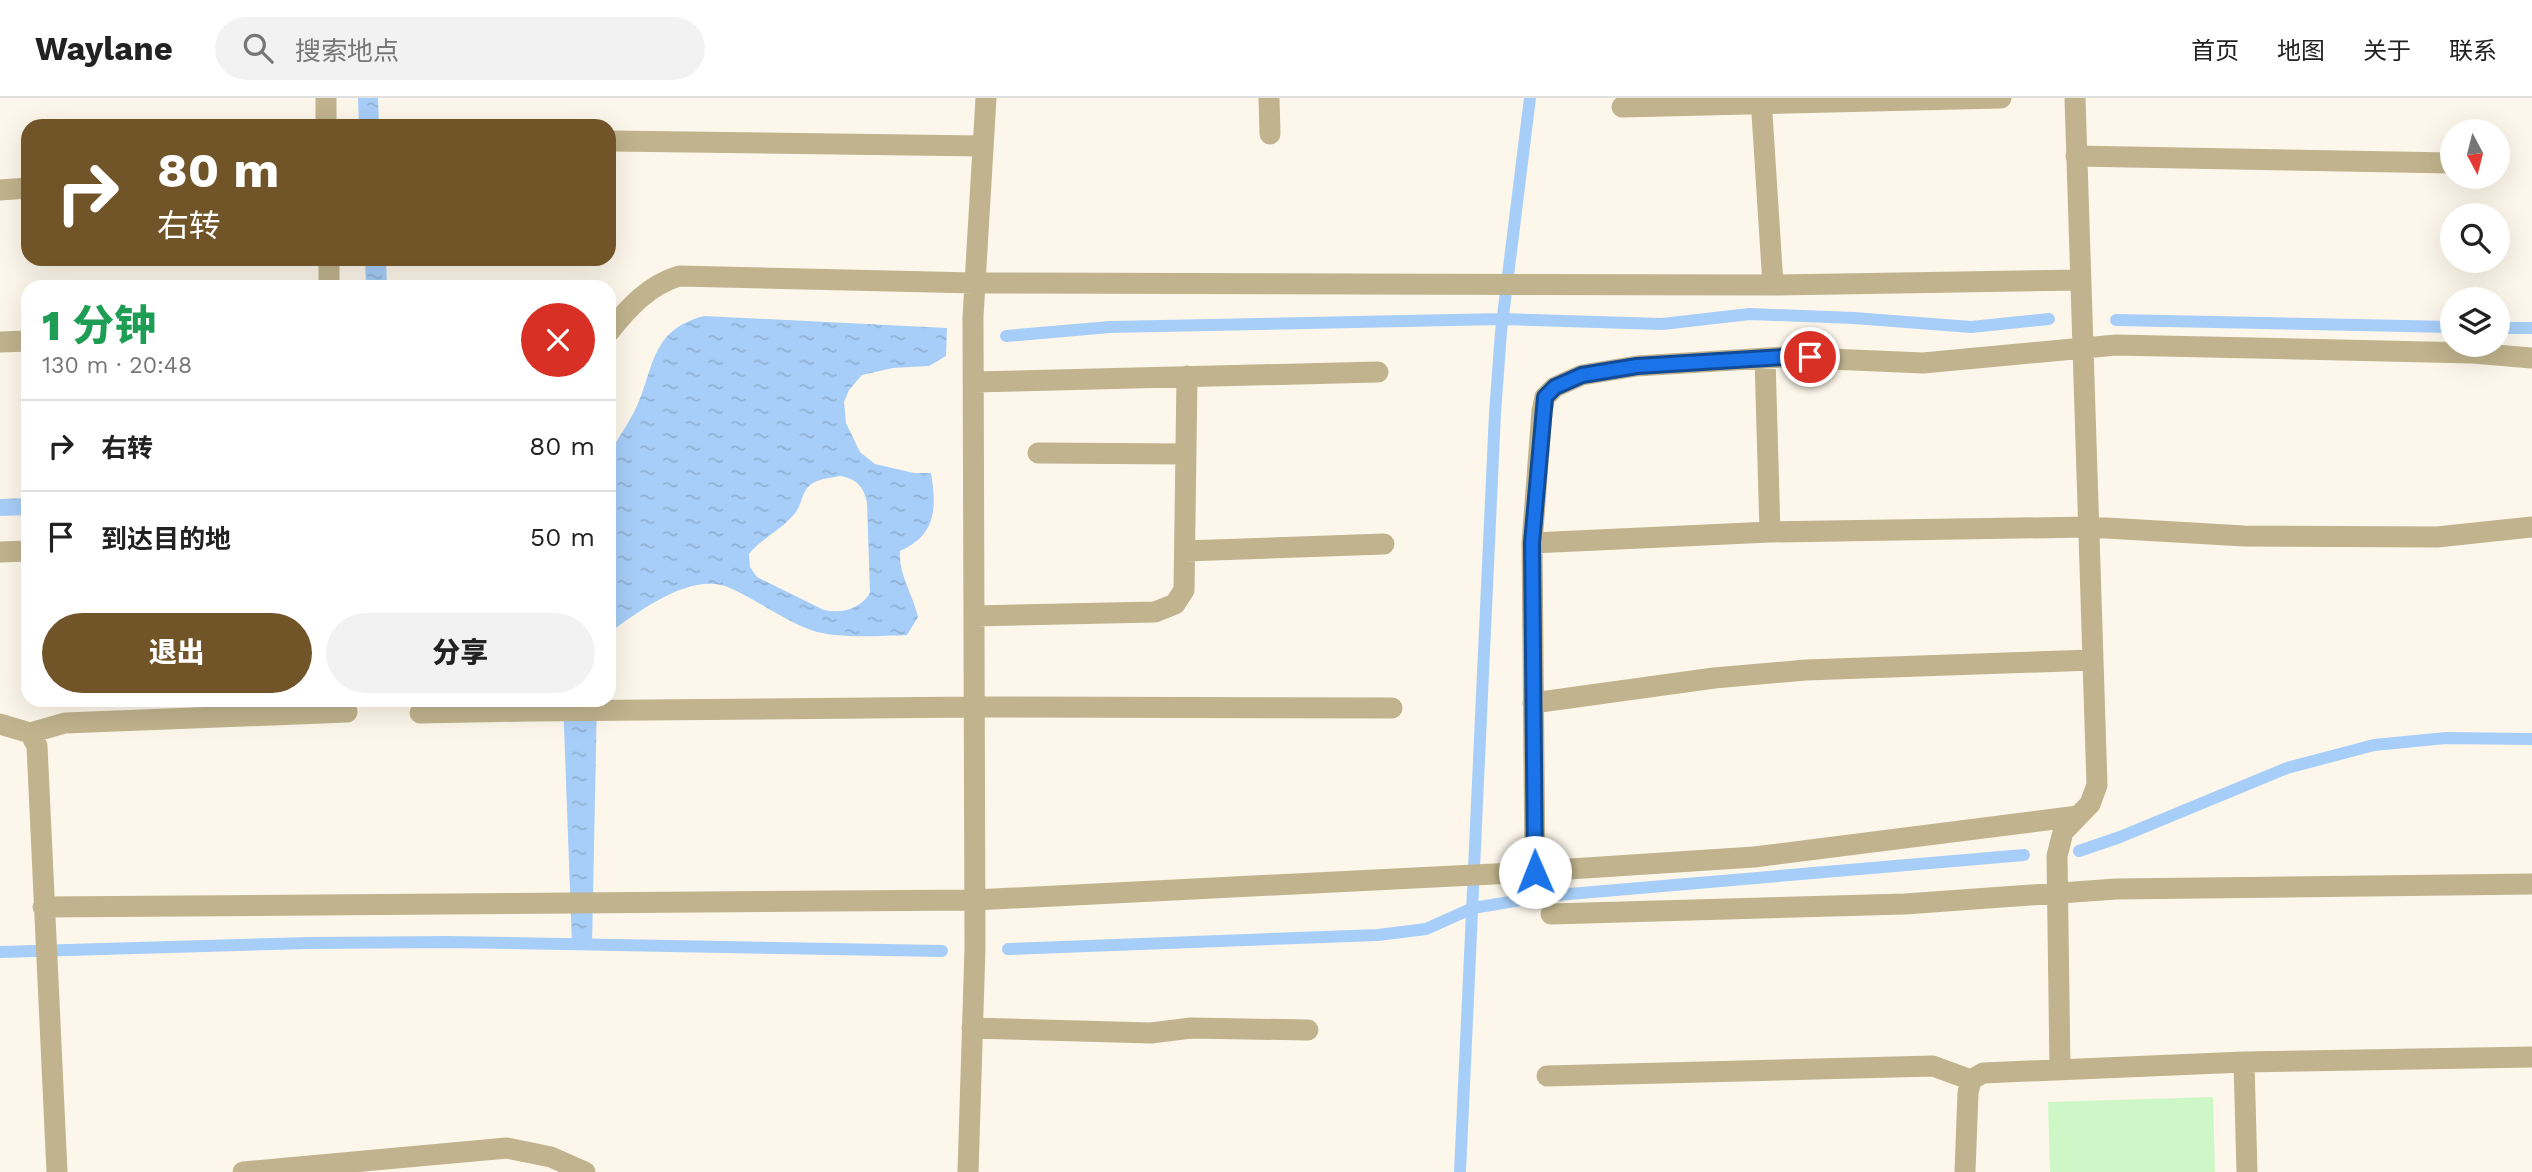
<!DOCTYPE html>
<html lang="zh">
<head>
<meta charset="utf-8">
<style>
	:root { --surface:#fff; --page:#f2f2f2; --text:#222; --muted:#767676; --line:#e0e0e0; --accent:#715428 }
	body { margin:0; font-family:"Work Sans","Noto Sans SC",sans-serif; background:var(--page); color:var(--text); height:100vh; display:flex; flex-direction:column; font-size:26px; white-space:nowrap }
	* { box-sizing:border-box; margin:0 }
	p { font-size:23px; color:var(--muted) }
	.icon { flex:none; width:38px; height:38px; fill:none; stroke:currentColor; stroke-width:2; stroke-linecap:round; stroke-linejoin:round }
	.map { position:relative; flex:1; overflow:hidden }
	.side { position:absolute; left:21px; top:182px; width:595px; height:427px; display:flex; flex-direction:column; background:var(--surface); border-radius:21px; box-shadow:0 7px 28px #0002 }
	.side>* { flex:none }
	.top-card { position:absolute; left:21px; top:21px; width:595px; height:147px; border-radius:21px; box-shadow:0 7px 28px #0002; background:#715428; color:#fff; overflow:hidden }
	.needle { width:46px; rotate:173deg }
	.fabs { position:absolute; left:2440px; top:21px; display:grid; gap:14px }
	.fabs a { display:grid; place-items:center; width:70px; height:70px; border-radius:50%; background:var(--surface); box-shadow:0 7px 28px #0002; font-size:35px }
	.pin { position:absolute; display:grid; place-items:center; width:60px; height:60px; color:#fff; margin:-30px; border:4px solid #fff; border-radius:50%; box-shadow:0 2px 7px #0007 }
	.me { position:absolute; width:77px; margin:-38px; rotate:359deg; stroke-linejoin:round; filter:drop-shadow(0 0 5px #0008) }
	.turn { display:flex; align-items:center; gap:24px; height:147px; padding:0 21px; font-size:32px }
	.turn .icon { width:91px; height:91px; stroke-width:2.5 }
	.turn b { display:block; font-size:49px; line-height:60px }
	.round { display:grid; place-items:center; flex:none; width:74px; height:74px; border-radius:37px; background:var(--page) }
	.headline { display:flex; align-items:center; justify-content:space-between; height:119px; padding:0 21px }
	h1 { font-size:42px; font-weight:800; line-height:52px; color:#1e9e55 }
	.cta { display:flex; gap:14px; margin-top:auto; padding:14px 21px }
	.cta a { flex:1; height:80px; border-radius:42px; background:var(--accent); color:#fff; font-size:28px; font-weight:800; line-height:80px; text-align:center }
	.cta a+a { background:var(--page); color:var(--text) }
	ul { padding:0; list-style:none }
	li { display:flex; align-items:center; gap:21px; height:91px; padding:0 21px; border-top:2px solid var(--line) }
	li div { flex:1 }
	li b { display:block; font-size:26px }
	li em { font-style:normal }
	header { display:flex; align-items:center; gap:42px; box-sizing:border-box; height:98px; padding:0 35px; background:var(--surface); border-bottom:2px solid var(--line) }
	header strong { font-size:33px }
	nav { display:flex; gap:38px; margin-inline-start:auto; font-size:24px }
	.search { width:490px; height:63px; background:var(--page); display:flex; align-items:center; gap:18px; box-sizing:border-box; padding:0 24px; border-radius:38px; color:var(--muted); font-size:26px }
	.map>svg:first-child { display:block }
</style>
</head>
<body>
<header>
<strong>Waylane</strong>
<div class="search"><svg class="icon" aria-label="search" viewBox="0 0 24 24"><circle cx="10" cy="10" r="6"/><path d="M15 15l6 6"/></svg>搜索地点</div>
<nav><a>首页</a><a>地图</a><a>关于</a><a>联系</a></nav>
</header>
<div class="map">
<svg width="2532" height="1074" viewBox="0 0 2532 1074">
	<defs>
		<pattern id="water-ripples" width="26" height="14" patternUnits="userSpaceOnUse" patternTransform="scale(1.75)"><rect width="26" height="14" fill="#a7cef8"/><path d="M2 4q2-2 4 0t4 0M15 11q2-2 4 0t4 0" fill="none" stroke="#90b1d4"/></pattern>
	</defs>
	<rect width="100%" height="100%" fill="#fdf7eb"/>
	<!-- garden -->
	<path fill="#cef7c8" d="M 2213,999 L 2215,1074 L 2050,1074 L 2048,1004 Z"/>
	<!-- water -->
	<path fill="url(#water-ripples)" fill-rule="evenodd" d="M 358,0 L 378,0 L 379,28 L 359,28 Z
		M 365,161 L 386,161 L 387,189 L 366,189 Z
		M 704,218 L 947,230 L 946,258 L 929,268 L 893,270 L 862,277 L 849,292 L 844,304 L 846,325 L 860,354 L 875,366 L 914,375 L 931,375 C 937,411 936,437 900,453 C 898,475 913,497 918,519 L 907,537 C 880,538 835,541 811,532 C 782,521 757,502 730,490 C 693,473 641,512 613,532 L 609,538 L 609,349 L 612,351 C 620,337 630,323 637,308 C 655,267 651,232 704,218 ZM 840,378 C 857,381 864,389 867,405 L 870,495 C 860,511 842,516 824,512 L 757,479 L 750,469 L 749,456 C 762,440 783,431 796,414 C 801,407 802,396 808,389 C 815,381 830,380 840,378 Z
		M 28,400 L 28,417 L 0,418 L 0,401 Z
		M 563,602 L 597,602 L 592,847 L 572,847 Z"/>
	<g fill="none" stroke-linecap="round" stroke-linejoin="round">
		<!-- stream -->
		<path stroke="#a7cef8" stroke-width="12" d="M 2116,222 L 2452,229
			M 2497,230 L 2532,230
			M 1006,238 L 1110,229 L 1502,221 L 1662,226 L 1750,216 L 1854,220 L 1971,229 L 2049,221
			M 2079,753 L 2120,739 L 2287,670 L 2374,647 L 2446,640 L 2532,641
			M 1008,851 L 1378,837 L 1426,831 L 1473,810 L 1546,798 L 2024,757
			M 0,854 L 309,845 L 449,844 L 942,853
			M 1460,1074 L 1495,315 L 1501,234 L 1530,0"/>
		<!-- minor -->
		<path stroke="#c0b38d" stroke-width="21" d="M 326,0 L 326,28
			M 1269,0 L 1270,36
			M 1761,0 L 1773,187
			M 1622,9 L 2001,0
			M 612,43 L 982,48
			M 2076,58 L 2452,65
			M 0,92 L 28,90
			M 329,161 L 329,189
			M 609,234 C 628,210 649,187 679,178 L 974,185 L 1773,187 L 2081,182
			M 0,244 L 28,243
			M 1765,260 L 1770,434
			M 973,284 L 1378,274
			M 1038,355 L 1186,356
			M 1532,445 L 1770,434 L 2089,429 L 2244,438 L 2437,439 L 2532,429
			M 1185,453 L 1384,446
			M 0,454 L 28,453
			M 974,518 L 1155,514 L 1175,506 L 1184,492 L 1187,278
			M 528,602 L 529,613 L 974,609 L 1392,610
			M 1533,605 L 1714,580 L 1806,572 L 2093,562
			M 420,615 L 529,613
			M 0,626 L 30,635 L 37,648 L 57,1074
			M 30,635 L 65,625 L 347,614
			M 1535,774 L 1532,445 L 1542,313 L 1545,299 L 1555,289 L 1582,277 L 1637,268 L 1783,259 L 1923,265 L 2116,247 L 2472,255 L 2532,260
			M 43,809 L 974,802 L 1494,776 L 1754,759 L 2078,718
			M 1551,816 L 1905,806 L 2116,791 L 2532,786
			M 972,930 L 1151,935 L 1191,930 L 1308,932
			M 2244,964 L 2247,1074
			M 2060,972 L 2057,758 L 2063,734 L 2090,706 L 2097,687 L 2075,0
			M 1547,978 L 1933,968 L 1971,982
			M 243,1074 L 507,1050 L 551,1059 L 585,1074
			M 968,1074 L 975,850 L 973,219 L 986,0
			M 1965,1074 L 1968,995 L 1971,982 L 1983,975 L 2244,964 L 2532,959"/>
	</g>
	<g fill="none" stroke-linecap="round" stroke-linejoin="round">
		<!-- route casing -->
		<g stroke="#114b97" stroke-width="18">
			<path id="route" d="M 1535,774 L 1532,445 L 1545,299 L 1555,289 L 1582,277 L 1637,268 L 1783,259 L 1810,259"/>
		</g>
		<!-- route -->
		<use href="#route" stroke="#1a73e8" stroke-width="12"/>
	</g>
</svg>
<div class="fabs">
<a><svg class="needle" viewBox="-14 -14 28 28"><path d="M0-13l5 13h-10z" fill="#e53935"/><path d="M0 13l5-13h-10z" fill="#767676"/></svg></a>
<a><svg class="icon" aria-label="search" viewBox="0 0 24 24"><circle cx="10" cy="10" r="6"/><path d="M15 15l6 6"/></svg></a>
<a><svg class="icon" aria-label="layers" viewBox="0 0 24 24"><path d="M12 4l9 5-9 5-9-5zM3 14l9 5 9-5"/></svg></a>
</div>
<div class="pin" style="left:1810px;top:259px;background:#d93025"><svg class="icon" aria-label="arrive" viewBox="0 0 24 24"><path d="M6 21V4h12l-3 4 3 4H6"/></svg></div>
<svg class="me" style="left:1535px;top:774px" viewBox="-20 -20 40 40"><circle r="19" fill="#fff"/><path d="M0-13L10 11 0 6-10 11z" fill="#1a73e8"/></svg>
<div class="top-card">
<div class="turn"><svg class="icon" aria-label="right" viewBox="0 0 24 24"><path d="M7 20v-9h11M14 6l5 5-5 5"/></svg><div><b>80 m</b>右转</div></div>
</div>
<section class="side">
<div class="headline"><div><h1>1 分钟</h1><p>130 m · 20:48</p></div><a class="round" style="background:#d93025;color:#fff"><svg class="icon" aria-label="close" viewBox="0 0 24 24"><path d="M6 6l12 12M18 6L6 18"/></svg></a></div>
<ul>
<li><svg class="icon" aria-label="right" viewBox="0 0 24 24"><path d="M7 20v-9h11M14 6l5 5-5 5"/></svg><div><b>右转</b></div><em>80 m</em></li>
<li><svg class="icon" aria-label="arrive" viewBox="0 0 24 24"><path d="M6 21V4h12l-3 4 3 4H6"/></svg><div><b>到达目的地</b></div><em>50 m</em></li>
</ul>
<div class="cta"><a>退出</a><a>分享</a></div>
</section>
</div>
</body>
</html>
